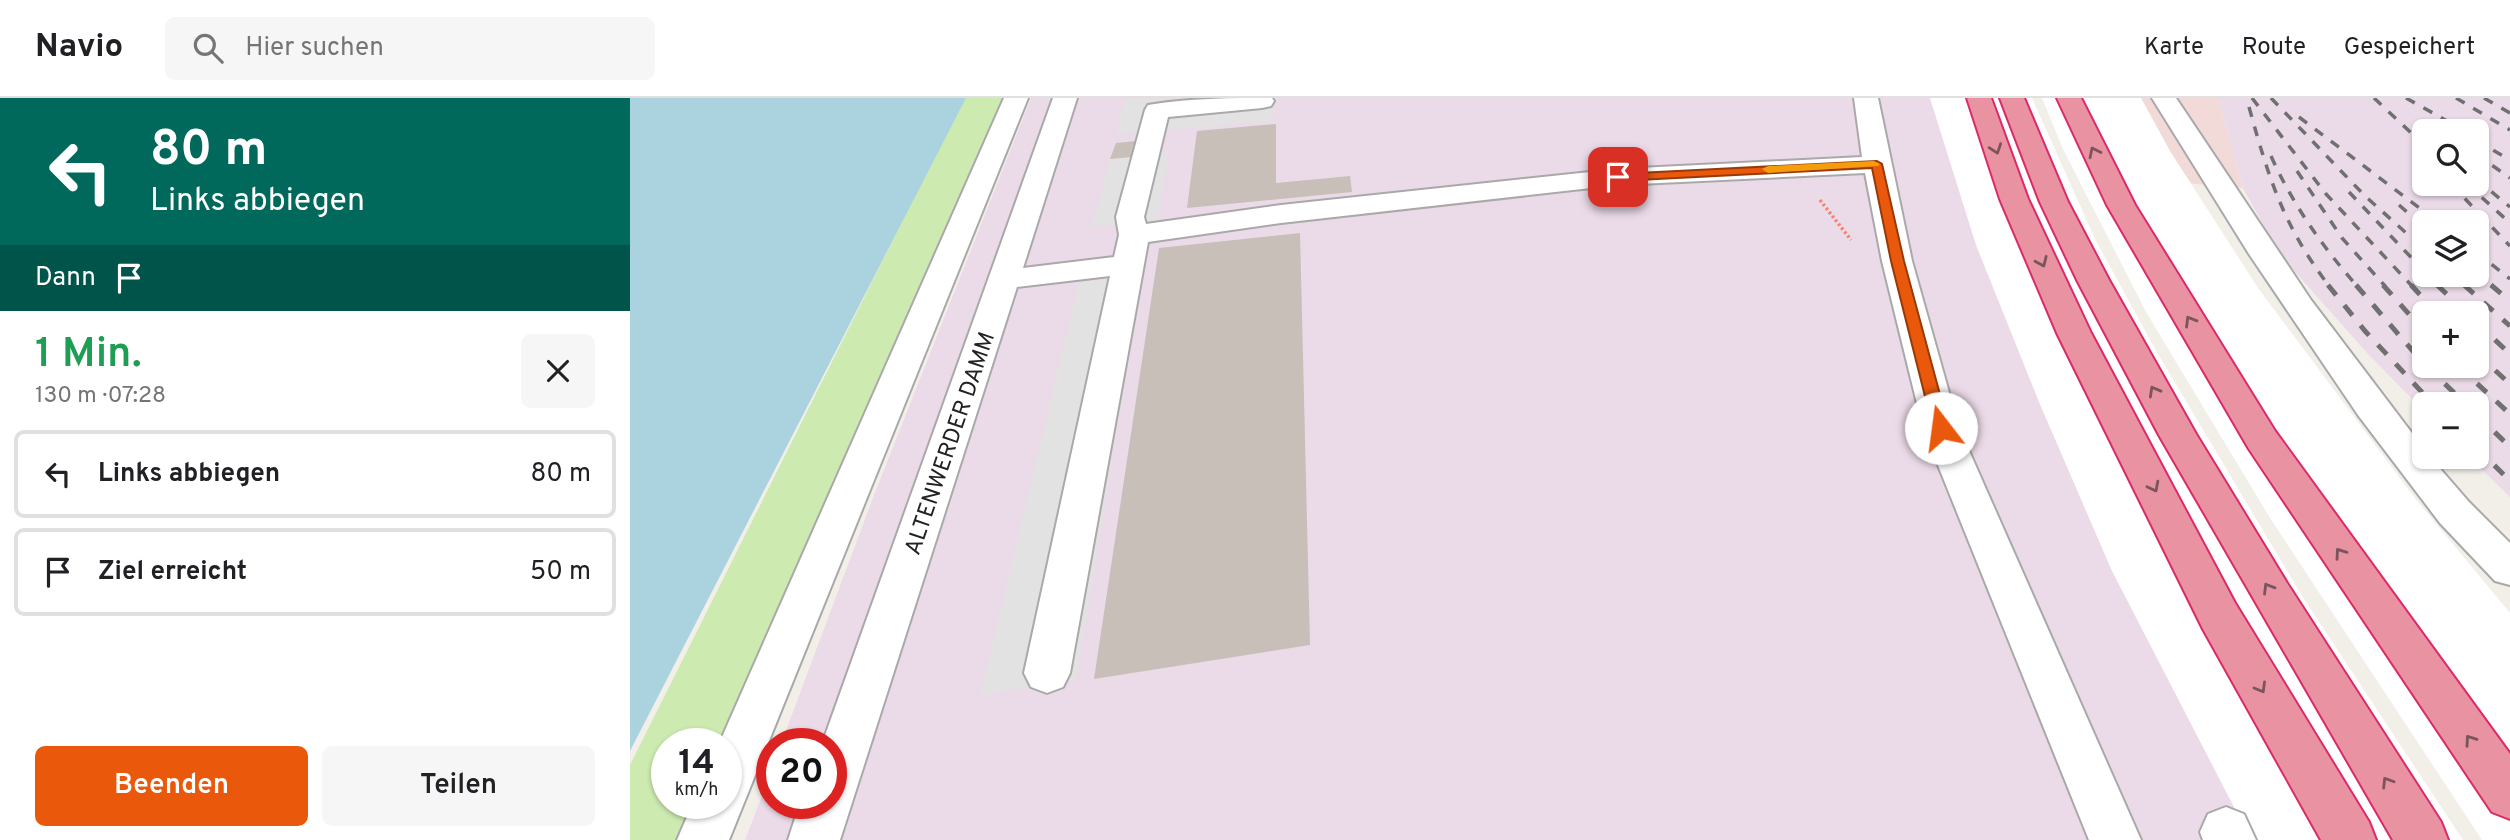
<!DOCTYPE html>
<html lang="de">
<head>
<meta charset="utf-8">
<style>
	:root { --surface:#fff; --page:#f6f6f6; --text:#202124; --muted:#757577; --line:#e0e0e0; --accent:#ea580c }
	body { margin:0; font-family:Overpass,sans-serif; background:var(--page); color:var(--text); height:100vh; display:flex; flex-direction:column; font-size:26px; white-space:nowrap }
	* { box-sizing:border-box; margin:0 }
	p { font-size:23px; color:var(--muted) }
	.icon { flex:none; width:38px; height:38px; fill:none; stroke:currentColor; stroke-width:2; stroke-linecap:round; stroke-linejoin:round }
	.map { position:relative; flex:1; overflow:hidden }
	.drawer { display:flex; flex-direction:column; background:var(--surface); width:630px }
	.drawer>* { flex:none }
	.guide { background:#00695c; color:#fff; overflow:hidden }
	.fabs { position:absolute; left:1782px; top:21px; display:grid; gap:14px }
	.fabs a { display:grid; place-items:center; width:77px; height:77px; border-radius:10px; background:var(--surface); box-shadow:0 2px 5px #0004; font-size:35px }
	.speed { position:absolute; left:21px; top:630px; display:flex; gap:14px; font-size:35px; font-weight:700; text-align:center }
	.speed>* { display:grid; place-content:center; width:91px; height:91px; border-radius:50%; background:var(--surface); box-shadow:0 2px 5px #0004; line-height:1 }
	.speed small { font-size:18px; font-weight:400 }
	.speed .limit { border:10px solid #d22; background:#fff; color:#111 }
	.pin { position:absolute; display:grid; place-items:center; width:60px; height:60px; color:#fff; margin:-30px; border-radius:14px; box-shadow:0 4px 10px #0006 }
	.me { position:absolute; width:77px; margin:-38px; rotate:345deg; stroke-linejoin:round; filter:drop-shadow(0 0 5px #0008) }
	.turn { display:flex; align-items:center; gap:24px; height:147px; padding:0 35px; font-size:32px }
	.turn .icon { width:91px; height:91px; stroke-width:2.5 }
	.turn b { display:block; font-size:49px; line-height:60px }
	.then { display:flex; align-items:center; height:66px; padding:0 35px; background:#0003; gap:14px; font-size:26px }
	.round { display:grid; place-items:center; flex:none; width:74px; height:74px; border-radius:10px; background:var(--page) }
	.headline { display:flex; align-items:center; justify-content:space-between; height:119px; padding:0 35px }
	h1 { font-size:42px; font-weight:600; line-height:52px; color:#1e9e55 }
	.cta { display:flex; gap:14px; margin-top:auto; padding:14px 35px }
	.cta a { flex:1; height:80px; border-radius:10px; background:var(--accent); color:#fff; font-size:28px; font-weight:600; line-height:80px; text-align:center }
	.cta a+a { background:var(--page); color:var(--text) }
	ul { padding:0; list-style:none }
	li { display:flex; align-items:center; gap:21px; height:88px; margin:0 14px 10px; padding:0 21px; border:4px solid var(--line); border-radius:10px }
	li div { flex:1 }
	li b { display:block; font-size:26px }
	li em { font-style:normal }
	header { display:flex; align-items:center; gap:42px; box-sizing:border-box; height:98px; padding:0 35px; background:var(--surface); border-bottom:2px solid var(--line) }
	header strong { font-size:33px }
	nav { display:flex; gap:38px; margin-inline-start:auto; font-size:24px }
	.search { width:490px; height:63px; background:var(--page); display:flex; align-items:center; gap:18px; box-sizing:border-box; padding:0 24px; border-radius:10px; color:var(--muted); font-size:26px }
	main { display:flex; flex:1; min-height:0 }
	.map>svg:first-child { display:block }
</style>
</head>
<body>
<header>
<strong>Navio</strong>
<div class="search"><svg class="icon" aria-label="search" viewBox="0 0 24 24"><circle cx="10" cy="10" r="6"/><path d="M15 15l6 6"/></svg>Hier suchen</div>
<nav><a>Karte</a><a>Route</a><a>Gespeichert</a></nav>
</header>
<main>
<section class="drawer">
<div class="guide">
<div class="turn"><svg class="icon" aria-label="left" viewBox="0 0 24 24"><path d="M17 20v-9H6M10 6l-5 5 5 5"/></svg><div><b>80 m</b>Links abbiegen</div></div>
<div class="then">Dann<svg class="icon" aria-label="arrive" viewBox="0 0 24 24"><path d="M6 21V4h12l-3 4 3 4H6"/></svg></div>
</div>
<div class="headline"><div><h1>1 Min.</h1><p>130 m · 07:28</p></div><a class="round"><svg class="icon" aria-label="close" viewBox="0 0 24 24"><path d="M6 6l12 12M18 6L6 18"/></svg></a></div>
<ul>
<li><svg class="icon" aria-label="left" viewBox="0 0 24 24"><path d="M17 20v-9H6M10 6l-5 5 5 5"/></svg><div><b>Links abbiegen</b></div><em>80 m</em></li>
<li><svg class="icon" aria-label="arrive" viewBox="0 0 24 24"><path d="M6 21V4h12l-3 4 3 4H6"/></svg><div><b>Ziel erreicht</b></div><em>50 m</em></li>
</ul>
<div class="cta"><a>Beenden</a><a>Teilen</a></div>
</section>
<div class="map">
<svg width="1880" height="742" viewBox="0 0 1880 742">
	<rect width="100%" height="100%" fill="#f2efe9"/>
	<!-- commercial -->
	<path fill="#f2dad9" d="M 1507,0 L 1588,0 L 1613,90 L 1555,85 Z"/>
	<!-- industrial -->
	<path fill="#ebdbe8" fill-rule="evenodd" d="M 401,0 L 1308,0 L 1622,742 L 115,742 L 142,672 L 142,705 L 201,705 L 201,646 L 151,646 L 244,397 Z
		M 1588,0 L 1880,0 L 1880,399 L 1839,359 L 1846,359 L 1846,306 L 1794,306 L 1794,313 L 1739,257 L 1650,157 L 1613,90 ZM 1794,33 L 1846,33 L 1846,86 L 1794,86 ZM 1794,124 L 1846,124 L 1846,177 L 1794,177 ZM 1794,215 L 1846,215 L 1846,268 L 1794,268 Z"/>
	<!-- grass -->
	<path fill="#cdebb0" d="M 334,0 L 379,0 L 96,646 L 37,646 L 37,705 L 71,705 L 55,742 L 0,742 L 0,667 Z"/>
	<!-- parking -->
	<path fill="#e2e2e2" d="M 643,0 L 642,23 L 486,36 L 495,1 Z
		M 539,55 L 527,123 L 462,129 L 480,61 Z
		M 512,178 L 446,582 L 350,597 L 449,185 Z"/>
	<!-- water -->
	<path fill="#aad3df" d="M 0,0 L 336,0 L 0,653 Z"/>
	<!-- pier -->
	<path fill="#fff" d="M 1300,0 L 1402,0 L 1465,141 L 1525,251 L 1672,498 L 1833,742 L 1621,742 L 1482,473 L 1409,304 L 1346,147 Z
		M 1412,0 L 1511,0 L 1540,53 L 1628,190 L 1784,399 L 1880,515 L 1880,742 L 1852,742 L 1640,420 L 1516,214 L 1433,51 Z"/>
	<!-- building -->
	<path fill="#c7bfb8" d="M 646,26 L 646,85 L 720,78 L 722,94 L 557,110 L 567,33 Z
		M 506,43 L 503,59 L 480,61 L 486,45 Z
		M 670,135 L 680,547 L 464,581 L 529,150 Z"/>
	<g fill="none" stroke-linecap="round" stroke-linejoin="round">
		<!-- minor casing -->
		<g stroke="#a9a9a9" stroke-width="4">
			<path id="minor" d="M 374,0 L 398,0 L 99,742 L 47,742 L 63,705 L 96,705 L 96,646 L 89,646 Z
				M 423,0 L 447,0 L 393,170 L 484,159 L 489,137 L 486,119 L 515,12 L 518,7 C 558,0 602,0 642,0 L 644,3 L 641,8 L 632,10 L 538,19 L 514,119 L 516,126 L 651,107 L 988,71 L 1232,59 L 1224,0 L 1248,0 L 1282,163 L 1329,330 L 1511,742 L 1459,742 L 1293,330 L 1252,163 L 1235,75 L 988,87 L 651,125 L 518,144 L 440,575 L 433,589 L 417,595 L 401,589 L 394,575 L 480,178 L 387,189 L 210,742 L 158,742 L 170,705 L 201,705 L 201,646 L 192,646 Z
				M 1522,0 L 1546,0 L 1681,202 L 1794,351 L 1794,359 L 1800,359 L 1839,404 L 1880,445 L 1880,487 L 1865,483 L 1810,425 L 1728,317 L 1619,156 Z
				M 1596,709 L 1614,716 L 1626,742 L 1573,742 L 1570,734 L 1578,716 Z"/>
		</g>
		<!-- highway casing -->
		<g stroke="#dc2a67" stroke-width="4">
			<path id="highway" d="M 1337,0 L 1361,0 L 1398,101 L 1461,235 L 1605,505 L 1739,724 L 1746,742 L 1691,742 L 1573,531 L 1427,235 L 1370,101 Z
				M 1370,0 L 1394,0 L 1438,104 L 1479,182 L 1566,336 L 1657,485 L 1811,724 L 1818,742 L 1763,742 L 1529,337 L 1447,182 L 1410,104 Z
				M 1427,0 L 1451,0 L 1505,107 L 1645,333 L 1880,656 L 1880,721 L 1862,714 L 1619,351 L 1477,107 Z"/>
		</g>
		<!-- path -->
		<path stroke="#fa8072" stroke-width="3.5" stroke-dasharray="2.5 2.5" stroke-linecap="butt" d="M 1190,102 L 1221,142"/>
		<!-- minor -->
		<use href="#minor" fill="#fff" fill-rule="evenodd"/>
		<!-- highway -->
		<use href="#highway" fill="#e892a2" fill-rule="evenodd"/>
		<!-- rail-far1 -->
		<path stroke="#707070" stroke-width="3.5" stroke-dasharray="10 10" stroke-linecap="butt" d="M 1622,0 L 1696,96 L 1782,188
			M 1641,0 L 1735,98 L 1794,151
			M 1744,0 L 1794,47
			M 1776,0 L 1835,33
			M 1826,0 L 1880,32
			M 1854,0 L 1880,15
			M 1619,9 C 1639,81 1653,127 1699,188
			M 1669,19 L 1808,124
			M 1846,42 L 1880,62
			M 1846,56 L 1880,80
			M 1641,58 C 1663,107 1692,148 1727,188
			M 1667,73 L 1712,140 L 1755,188
			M 1846,81 L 1880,109
			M 1821,86 L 1880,148
			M 1837,86 L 1880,125
			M 1719,94 L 1794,173
			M 1769,107 L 1794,129
			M 1846,154 L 1880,181
			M 1846,174 L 1863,188
			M 1797,177 L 1809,188
			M 1823,177 L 1836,188"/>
		<!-- rail -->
		<path stroke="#707070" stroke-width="5" stroke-dasharray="13 13" stroke-linecap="butt" d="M 1698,187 L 1735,233 L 1803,306
			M 1726,187 L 1794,266
			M 1753,187 L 1794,233
			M 1781,187 L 1807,215
			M 1807,187 L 1837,215
			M 1834,187 L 1880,228
			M 1861,187 L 1880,203
			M 1846,224 L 1880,256
			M 1846,255 L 1880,286
			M 1796,268 L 1836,306
			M 1828,268 L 1880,316
			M 1846,316 L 1880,349
			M 1846,349 L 1880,383"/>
	</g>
	<!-- one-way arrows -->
	<defs><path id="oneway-chevron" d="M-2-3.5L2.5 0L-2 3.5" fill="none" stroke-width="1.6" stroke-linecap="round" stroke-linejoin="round" transform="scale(1.75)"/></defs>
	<g stroke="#7b545c">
		<use href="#oneway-chevron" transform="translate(1366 51) rotate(71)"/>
		<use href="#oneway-chevron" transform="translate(1464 54) rotate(-116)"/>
		<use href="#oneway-chevron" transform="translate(1412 164) rotate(66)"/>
		<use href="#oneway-chevron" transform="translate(1560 223) rotate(-121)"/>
		<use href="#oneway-chevron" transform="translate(1524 293) rotate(-119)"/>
		<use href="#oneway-chevron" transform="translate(1524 389) rotate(63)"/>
		<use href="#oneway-chevron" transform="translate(1710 455) rotate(-125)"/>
		<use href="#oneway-chevron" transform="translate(1638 490) rotate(-121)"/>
		<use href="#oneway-chevron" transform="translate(1631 590) rotate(60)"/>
		<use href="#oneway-chevron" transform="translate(1840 642) rotate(-125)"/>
		<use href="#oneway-chevron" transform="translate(1757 684) rotate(-122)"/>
	</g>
	<!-- route -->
	<path fill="#ea580c" stroke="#983908" stroke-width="2" d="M 1247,63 L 1252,66 L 1274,163 L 1319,330 L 1311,335 L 1303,330 L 1261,163 L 1242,70 L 988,83 L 982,79 L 988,76 Z"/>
	<!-- slow -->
	<path fill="#f59e0b" d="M 1244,63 L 1250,66 L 1248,68 L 1138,75 L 1132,71 L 1138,68 Z"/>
	<g text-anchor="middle" stroke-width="7" stroke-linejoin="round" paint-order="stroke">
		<!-- street labels -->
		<g font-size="23" fill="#222" stroke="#fff">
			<text transform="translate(319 345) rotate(-71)" y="8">ALTENWERDER DAMM</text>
		</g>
	</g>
</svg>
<div class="fabs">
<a><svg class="icon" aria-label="search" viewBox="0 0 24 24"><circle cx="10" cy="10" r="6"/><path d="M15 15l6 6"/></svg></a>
<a><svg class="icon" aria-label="layers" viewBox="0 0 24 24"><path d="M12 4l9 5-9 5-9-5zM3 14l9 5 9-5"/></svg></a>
<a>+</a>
<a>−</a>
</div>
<div class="speed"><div>14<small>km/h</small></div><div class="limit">20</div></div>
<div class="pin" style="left:988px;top:79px;background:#d93025"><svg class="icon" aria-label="arrive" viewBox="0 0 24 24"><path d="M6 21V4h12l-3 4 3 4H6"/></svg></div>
<svg class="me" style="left:1311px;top:330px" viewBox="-20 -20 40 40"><circle r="19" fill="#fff"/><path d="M0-13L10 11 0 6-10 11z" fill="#ea580c"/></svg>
</div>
</main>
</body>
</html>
